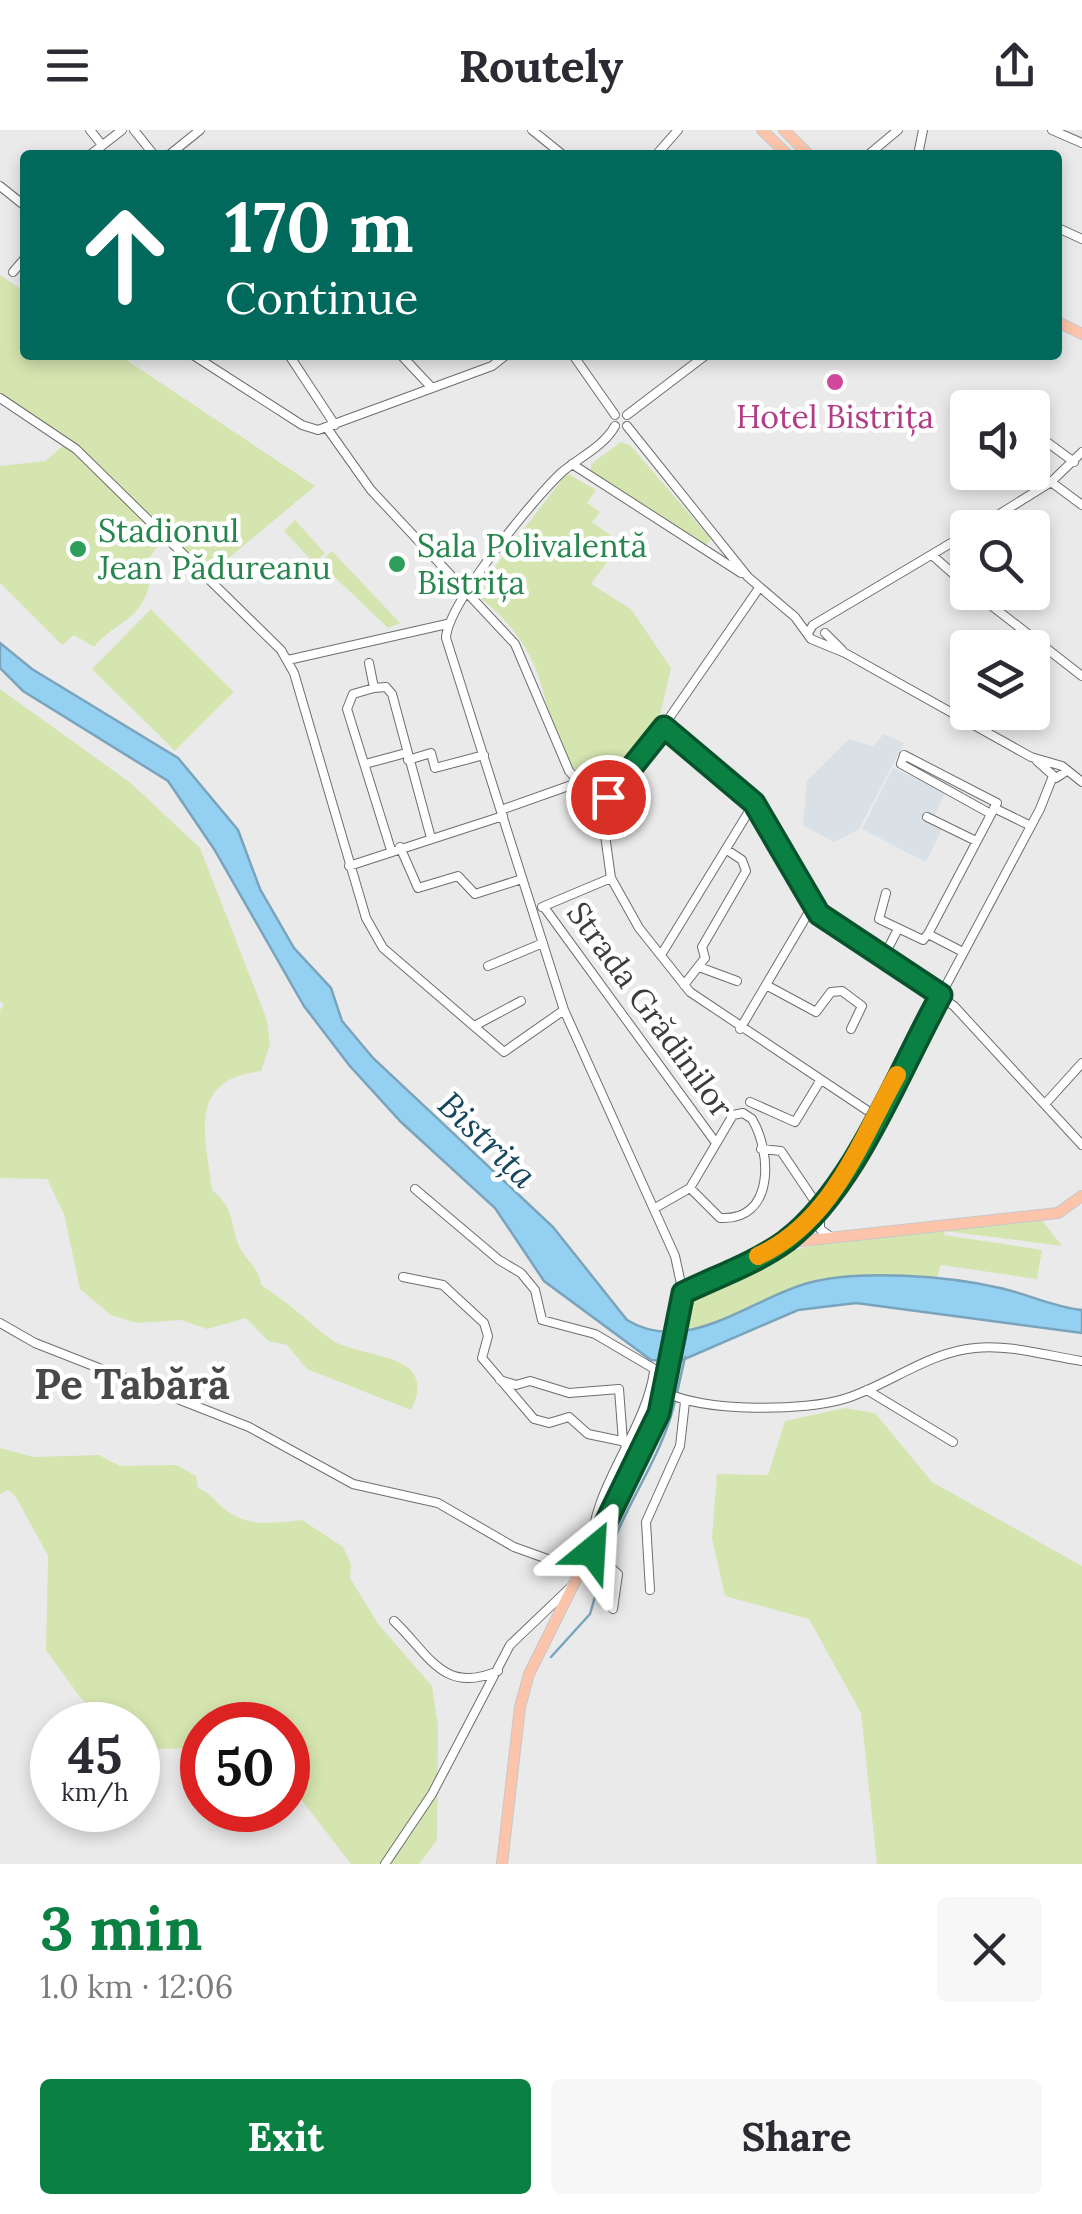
<!DOCTYPE html>
<html lang="en">
<head>
<meta charset="utf-8">
<style>
	:root { --surface:#fff; --page:#f7f7f7; --text:#2b2b33; --muted:#7c7c81; --accent:#0b8043 }
	body { margin:0; font-family:Lora,serif; background:var(--page); color:var(--text); height:100vh; display:flex; flex-direction:column; font-size:38px; white-space:nowrap }
	* { box-sizing:border-box; margin:0 }
	p { font-size:32px; color:var(--muted) }
	.icon { flex:none; width:55px; height:55px; fill:none; stroke:currentColor; stroke-width:2; stroke-linecap:round; stroke-linejoin:round }
	.map { position:relative; height:1734px; overflow:hidden }
	.details { display:flex; flex-direction:column; background:var(--surface); flex:1 }
	.details>* { flex:none }
	.hud { position:absolute; left:20px; top:20px; width:1042px; height:210px; border-radius:10px; box-shadow:0 5px 15px #0003; background:#00695c; color:#fff; overflow:hidden }
	.tools { position:absolute; left:950px; top:260px; display:grid; gap:20px }
	.tools a { display:grid; place-items:center; width:100px; height:100px; border-radius:10px; background:var(--surface); box-shadow:0 5px 15px #0003; font-size:50px }
	.speed { position:absolute; left:30px; top:1572px; display:flex; gap:20px; font-size:50px; font-weight:700; text-align:center }
	.speed>* { display:grid; place-content:center; width:130px; height:130px; border-radius:50%; background:var(--surface); box-shadow:0 5px 15px #0003; line-height:1 }
	.speed small { font-size:25px; font-weight:400 }
	.speed .limit { border:15px solid #d22; background:#fff; color:#111 }
	.pin { position:absolute; display:grid; place-items:center; width:85px; height:85px; color:#fff; margin:-42px; border:5px solid #fff; border-radius:50%; box-shadow:0 2px 10px #0007 }
	.me { position:absolute; width:110px; margin:-55px; rotate:27deg; stroke-linejoin:round; filter:drop-shadow(0 0 8px #0008) }
	.turn { display:flex; align-items:center; gap:35px; height:210px; padding:0 40px; font-size:45px }
	.turn .icon { width:130px; height:130px; stroke-width:2.5 }
	.turn b { display:block; font-size:70px; line-height:85px }
	.round { display:grid; place-items:center; flex:none; width:105px; height:105px; border-radius:10px; background:var(--page) }
	.headline { display:flex; align-items:center; justify-content:space-between; height:170px; padding:0 40px }
	h1 { font-size:60px; font-weight:700; line-height:75px; color:var(--accent) }
	.cta { display:flex; gap:20px; margin-top:auto; padding:20px 40px }
	.cta a { flex:1; height:115px; border-radius:10px; background:var(--accent); color:#fff; font-size:40px; font-weight:700; line-height:115px; text-align:center }
	.cta a+a { background:var(--page); color:var(--text) }
	header { display:flex; justify-content:space-between; align-items:center; height:130px; padding:0 40px; background:var(--surface); font-size:45px; font-weight:700 }
	.map>svg:first-child { display:block }
</style>
</head>
<body>
<header><svg class="icon" aria-label="menu" viewBox="0 0 24 24"><path d="M4 6h16M4 12h16M4 18h16"/></svg>Routely<svg class="icon" aria-label="share" viewBox="0 0 24 24"><path d="M12 15V3M7 8l5-5 5 5M5 13v7h14v-7"/></svg></header>
<div class="map">
<svg width="1082" height="1734" viewBox="0 0 1082 1734">
	<rect width="100%" height="100%" fill="#eaeaeb"/>
	<!-- built -->
	<path fill="#d9e0e6" d="M 884,604 L 904,613 L 859,699 L 834,712 L 803,695 L 807,651 L 849,609 L 873,616 Z
		M 893,638 L 945,662 L 932,693 L 942,699 L 926,732 L 862,699 Z"/>
	<!-- green -->
	<path fill="#d5e5af" d="M 0,145 L 25,162 L 25,225 L 119,225 L 315,356 L 211,443 L 76,319 L 0,266 Z
		M 621,312 L 630,315 L 711,409 L 705,416 L 591,341 L 591,334 Z
		M 64,315 L 164,407 L 147,431 L 143,452 L 150,453 C 140,493 116,490 94,517 L 74,505 L 62,515 L 0,453 L 0,336 L 45,331 Z
		M 567,343 L 596,360 L 587,373 L 600,382 L 592,392 L 621,413 L 591,454 L 631,479 L 671,538 L 658,594 L 603,661 C 554,644 552,576 534,535 C 522,507 500,481 474,464 Z
		M 295,390 L 325,423 L 314,433 L 284,401 Z
		M 332,421 L 400,493 L 388,498 L 320,433 Z
		M 151,479 L 234,562 L 175,621 L 92,539 Z
		M 0,559 L 132,654 L 200,718 L 267,890 L 270,914 L 261,941 C 187,950 205,1003 212,1060 C 232,1076 230,1088 237,1111 C 242,1128 259,1136 261,1155 C 287,1171 306,1190 329,1208 C 360,1231 441,1219 411,1280 L 307,1239 L 287,1215 L 268,1211 L 246,1188 L 207,1199 L 181,1190 L 137,1193 L 111,1185 L 80,1159 L 64,1084 L 47,1049 L 0,1048 L 0,880 L 4,875 L 0,871 Z
		M 1041,1089 L 1062,1116 L 945,1101 L 944,1105 L 1042,1120 L 1037,1149 L 941,1135 L 937,1147 L 809,1152 L 723,1192 L 682,1199 L 686,1172 C 781,1097 926,1103 1041,1089 Z
		M 845,1278 L 875,1283 L 932,1352 L 1082,1436 L 1082,1734 L 877,1734 L 861,1583 L 809,1489 L 725,1466 L 712,1408 L 717,1344 L 768,1345 L 785,1291 Z
		M 0,1318 L 34,1327 L 99,1325 L 120,1336 L 176,1335 L 196,1346 L 198,1358 C 210,1363 213,1369 223,1378 C 247,1398 273,1393 302,1390 L 343,1417 L 351,1434 L 350,1448 L 379,1495 L 432,1556 L 438,1596 L 437,1710 L 419,1734 L 351,1734 L 300,1668 L 288,1661 L 288,1595 L 202,1595 L 202,1618 L 159,1619 L 138,1609 L 138,1595 L 109,1595 L 80,1567 L 46,1520 L 48,1426 L 16,1367 L 8,1360 L 0,1364 Z"/>
	<!-- water -->
	<path fill="#94d0f1" stroke="#79a4bb" stroke-width="2.5" d="M 0,513 L 32,539 L 178,628 L 238,700 L 260,759 L 294,818 L 331,858 L 342,891 L 373,928 L 553,1097 L 627,1190 C 687,1227 752,1168 808,1153 C 859,1139 949,1146 1000,1158 C 1028,1164 1053,1177 1082,1180 L 1082,1203 L 856,1173 L 798,1180 L 678,1232 L 651,1230 L 544,1151 L 495,1078 L 401,992 L 349,935 L 304,876 L 214,719 L 168,651 L 23,561 L 0,538 Z"/>
	<g fill="none" stroke-linecap="round" stroke-linejoin="round">
		<!-- stream -->
		<path stroke="#79a4bb" stroke-width="2.5" d="M 677,1263 L 685,1227
			M 607,1428 C 625,1374 662,1328 675,1271
			M 551,1527 L 590,1484 L 604,1436"/>
		<!-- minor casing -->
		<g stroke="#6d6e6f" stroke-width="10">
			<path id="minor" d="M 90,0 L 102,15
				M 134,0 L 154,25
				M 532,0 L 563,25
				M 1052,0 L 1082,13
				M 90,25 L 122,0
				M 169,25 L 200,0
				M 656,25 L 678,0
				M 868,25 L 898,0
				M 918,25 L 923,0
				M 0,56 L 25,76
				M 1058,98 L 1082,109
				M 13,142 L 25,128
				M 193,225 L 302,295 L 318,300 L 492,236 L 506,225
				M 289,225 L 335,295
				M 401,225 L 432,258
				M 573,225 L 615,285
				M 0,268 L 76,319 L 281,520 L 294,543 L 366,788 L 383,818 L 504,922 L 564,880
				M 627,285 L 706,225
				M 615,296 C 604,316 580,327 562,342 C 534,368 448,473 446,508 L 564,880 L 675,1126 L 683,1163
				M 627,296 L 748,447 L 795,487 L 811,509 L 845,523 L 1031,627 L 1062,636 L 1082,652
				M 327,298 L 371,360 L 515,514 L 569,641 L 586,660 L 608,667
				M 1032,301 L 1074,332
				M 572,334 L 741,443
				M 1051,352 L 1082,375
				M 977,398 L 1051,352 L 1082,322
				M 932,425 L 968,457
				M 759,458 L 663,597 L 608,667 L 605,705 L 611,748 L 639,798 L 690,862 L 877,987
				M 974,462 L 1082,546
				M 808,503 L 813,495 L 968,403
				M 825,503 L 842,520
				M 288,530 L 447,494
				M 369,533 L 374,558 L 353,564 L 347,579 L 391,720
				M 374,558 L 386,557 L 392,564 L 431,708
				M 663,597 L 754,673 L 819,784 L 954,876 L 1082,1015
				M 408,630 L 431,623 L 435,638 L 484,625
				M 1037,631 L 1056,648 L 1065,642
				M 365,634 L 406,623
				M 994,678 L 1031,696
				M 501,680 L 577,653
				M 927,687 L 976,711
				M 400,717 L 418,758 L 458,746 L 475,764 L 522,749
				M 349,736 L 503,686
				M 886,763 L 879,789 L 923,810 L 928,804 C 951,760 974,717 997,673 L 904,625 L 901,634 L 991,684
				M 542,777 L 611,748
				M 544,777 L 716,1013
				M 928,804 L 963,822
				M 661,825 L 754,673
				M 883,828 L 898,799
				M 488,836 L 543,813
				M 699,837 L 737,851
				M 684,855 L 705,828 L 702,817 L 746,741 L 742,730 L 727,720
				M 766,855 L 816,882 L 831,862 L 842,861 L 862,876 L 851,899
				M 476,895 L 521,871
				M 740,899 L 813,775
				M 750,972 L 795,992 L 820,951
				M 1045,974 L 1082,933
				M 761,1019 L 781,1021 L 820,1079 L 820,1099 L 831,1107
				M 415,1059 L 499,1130 L 521,1143 L 535,1160 L 542,1190 L 595,1204 L 668,1247
				M 655,1078 L 690,1058 L 733,985 L 743,983 L 752,989 C 772,1023 775,1091 720,1088 L 690,1058
				M 783,1113 L 820,1079 L 845,1045 L 1040,679 L 1053,646
				M 403,1147 L 443,1155 L 484,1193 L 488,1206 L 482,1228 L 534,1289 L 549,1293 L 569,1287 L 588,1304 L 631,1313
				M 0,1193 L 35,1213 L 249,1297 L 353,1354 L 438,1373 L 514,1417 L 581,1441
				M 500,1250 L 516,1255 L 530,1251 L 569,1263 L 619,1259 L 623,1312
				M 867,1260 L 953,1312
				M 665,1262 C 703,1282 805,1282 847,1268 C 890,1254 929,1222 975,1218 C 1009,1214 1048,1226 1082,1231
				M 650,1460 L 646,1392 L 680,1316 L 685,1272
				M 613,1479 L 618,1444 L 592,1421 C 589,1362 645,1303 654,1242
				M 394,1491 C 429,1524 443,1565 498,1541
				M 385,1734 L 432,1664 L 510,1515 L 574,1454"/>
		</g>
		<!-- major casing -->
		<g stroke="#c8c8c8" stroke-width="12">
			<path id="major" d="M 762,0 L 788,25
				M 784,0 L 809,25
				M 1058,192 L 1082,204
				M 502,1734 L 520,1577 L 529,1544 L 659,1283 L 683,1163 L 783,1113 L 1058,1083 L 1082,1066"/>
		</g>
		<!-- minor -->
		<use href="#minor" stroke="#fff" stroke-width="8"/>
		<!-- major -->
		<use href="#major" stroke="#fbc4ab" stroke-width="10"/>
	</g>
	<g fill="none" stroke-linecap="round" stroke-linejoin="round">
		<!-- route casing -->
		<g stroke="#07532c" stroke-width="25">
			<path id="route" d="M 592,1421 L 659,1283 L 683,1163 C 716,1147 756,1133 786,1111 C 856,1057 898,942 941,865 L 819,784 L 754,673 L 664,597 L 608,667"/>
		</g>
		<!-- route -->
		<use href="#route" stroke="#0b8043" stroke-width="18"/>
		<!-- slow -->
		<path stroke="#f59e0b" stroke-width="18" d="M 758,1126 C 834,1090 859,1013 897,945"/>
	</g>
	<!-- markers -->
	<circle fill="#d1479c" stroke="#fff" stroke-width="4" cx="835" cy="252" r="10"/>
	<g fill="#2e9e5b" stroke="#fff" stroke-width="4">
		<circle cx="78" cy="419" r="10"/>
		<circle cx="397" cy="434" r="10"/>
	</g>
	<g text-anchor="middle" stroke-width="9" stroke-linejoin="round" paint-order="stroke">
		<!-- hotel labels -->
		<g font-size="32" fill="#b23c85" stroke="#fff">
			<text x="835" y="298">Hotel Bistrița</text>
		</g>
		<!-- leisure labels -->
		<g font-size="32" fill="#27864d" stroke="#fff" text-anchor="start">
			<text x="98" y="412">Stadionul<tspan x="98" dy="37">Jean Pădureanu</tspan></text>
			<text x="417" y="427">Sala Polivalentă<tspan x="417" dy="37">Bistrița</tspan></text>
		</g>
		<!-- street labels -->
		<g font-size="32" fill="#3b3c3c" stroke="#fff">
			<text transform="translate(650 880) rotate(54)" y="11">Strada Grădinilor</text>
		</g>
		<!-- water labels -->
		<g font-size="35" font-style="italic" fill="#17475e" stroke="#fff">
			<text transform="translate(487 1010) rotate(44)" y="12">Bistrița</text>
		</g>
		<!-- district labels -->
		<g font-size="42" font-weight="bold" fill="#48494a" stroke="#fff">
			<text x="132" y="1269">Pe Tabără</text>
		</g>
	</g>
</svg>
<div class="tools">
<a><svg class="icon" aria-label="sound" viewBox="0 0 24 24"><path d="M4 9h4l5-4v14l-5-4H4zM17 9q2 3 0 6"/></svg></a>
<a><svg class="icon" aria-label="search" viewBox="0 0 24 24"><circle cx="10" cy="10" r="6"/><path d="M15 15l6 6"/></svg></a>
<a><svg class="icon" aria-label="layers" viewBox="0 0 24 24"><path d="M12 4l9 5-9 5-9-5zM3 14l9 5 9-5"/></svg></a>
</div>
<div class="speed"><div>45<small>km/h</small></div><div class="limit">50</div></div>
<div class="pin" style="left:608px;top:667px;background:#d93025"><svg class="icon" aria-label="arrive" viewBox="0 0 24 24"><path d="M6 21V4h12l-3 4 3 4H6"/></svg></div>
<svg class="me" style="left:592px;top:1421px" viewBox="-20 -20 40 40"><path d="M0-17L14 15 0 8-14 15z" fill="#0b8043" stroke="#fff" stroke-width="4"/></svg>
<div class="hud">
<div class="turn"><svg class="icon" aria-label="ahead" viewBox="0 0 24 24"><path d="M12 20V5M6 11l6-6 6 6"/></svg><div><b>170 m</b>Continue</div></div>
</div>
</div>
<section class="details">
<div class="headline"><div><h1>3 min</h1><p>1.0 km · 12:06</p></div><a class="round"><svg class="icon" aria-label="close" viewBox="0 0 24 24"><path d="M6 6l12 12M18 6L6 18"/></svg></a></div>
<div class="cta"><a>Exit</a><a>Share</a></div>
</section>
</body>
</html>
